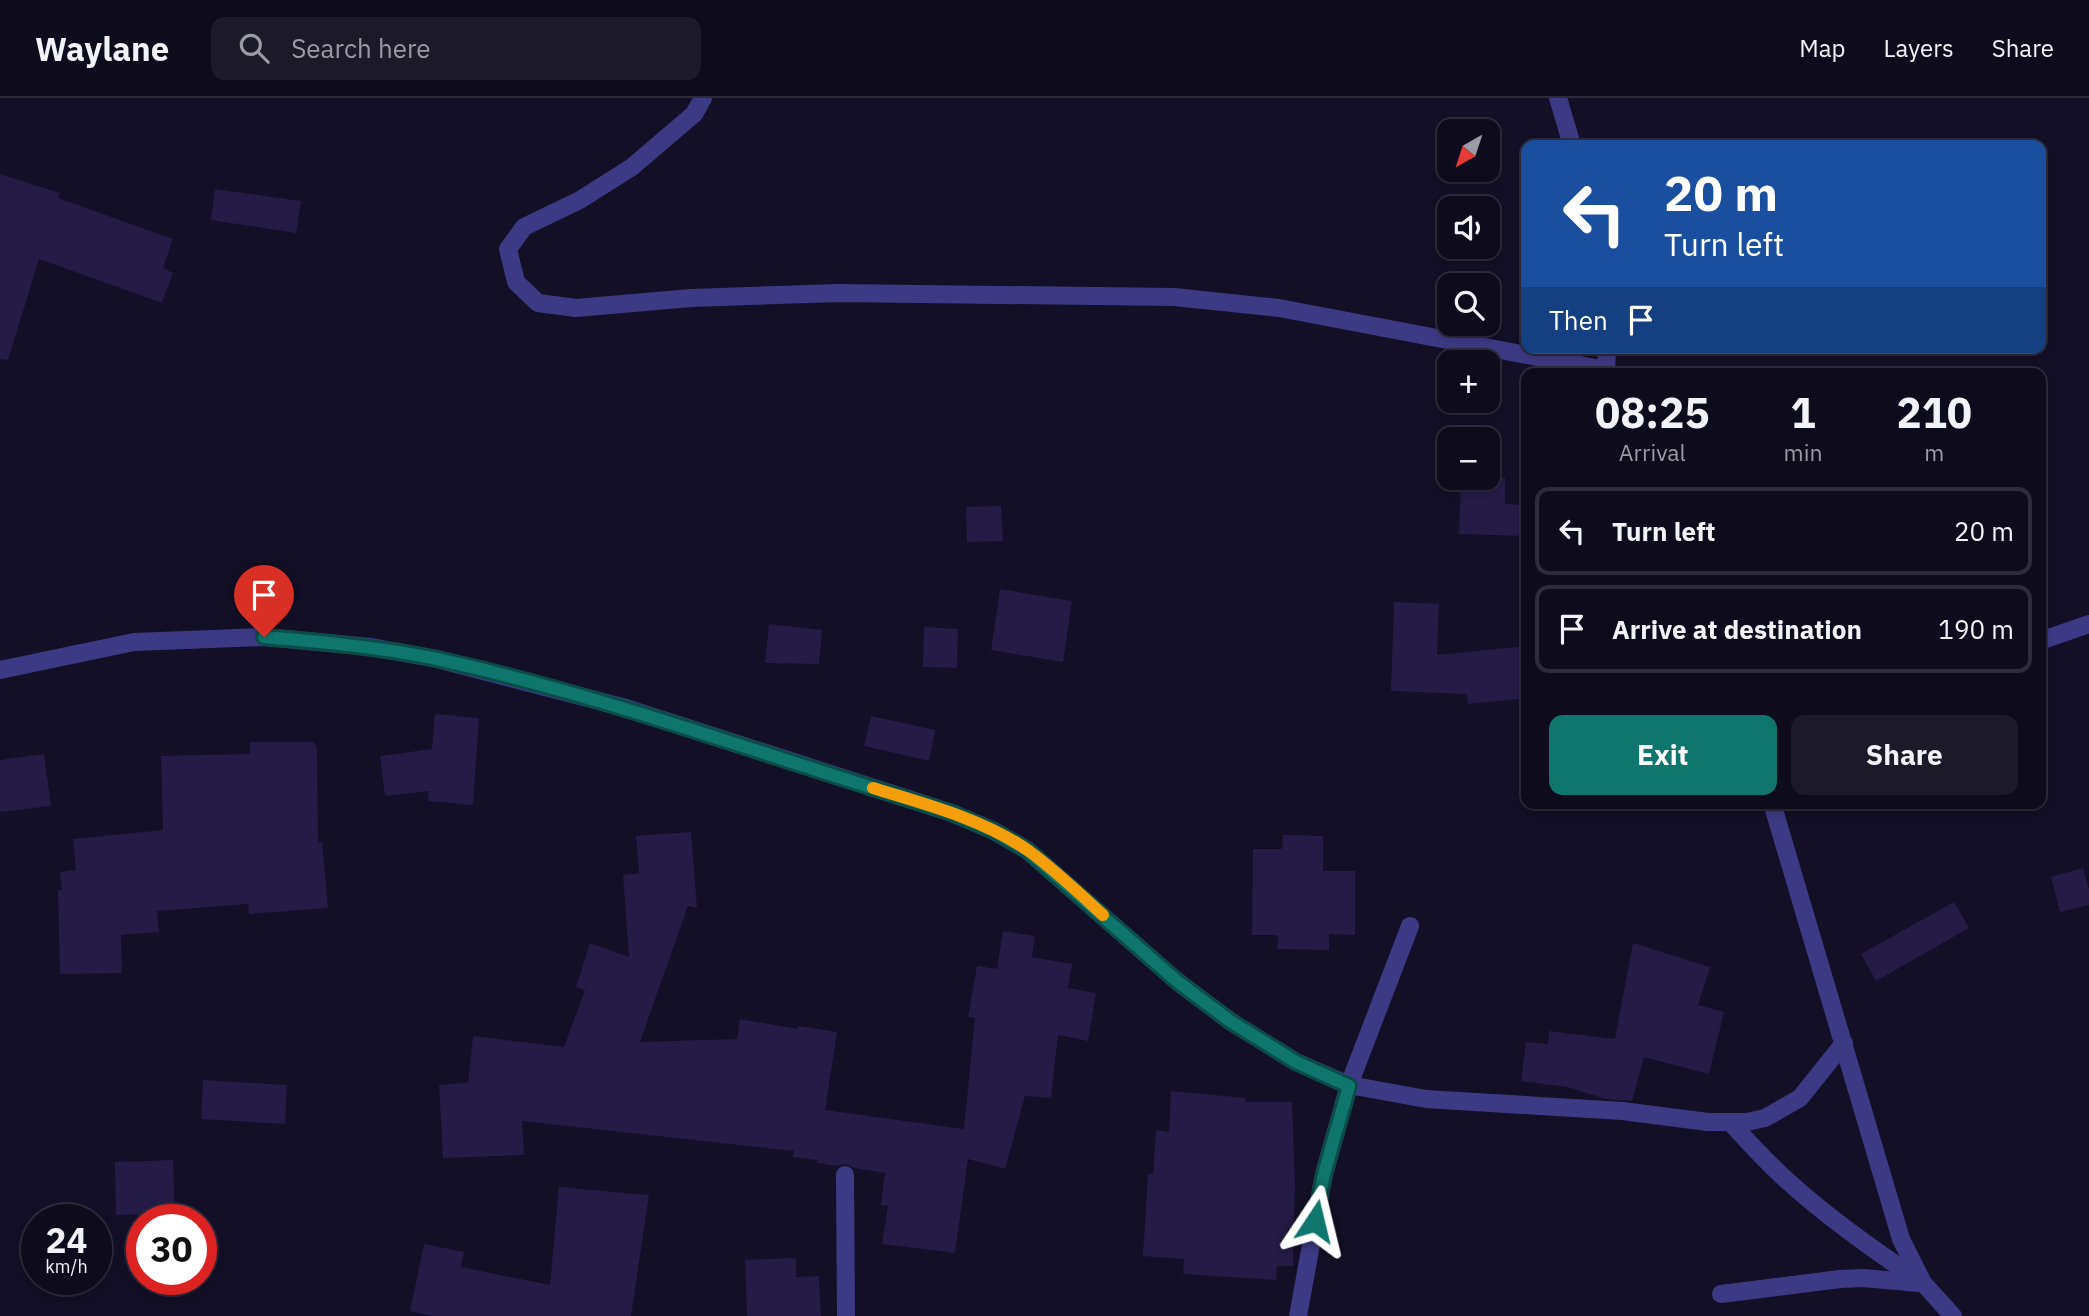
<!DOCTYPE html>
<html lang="en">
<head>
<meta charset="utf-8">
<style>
	:root { --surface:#0e0b1c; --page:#1c1929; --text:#f1f3f6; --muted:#9b9ba3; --line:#2e2b3b; --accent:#0f766e }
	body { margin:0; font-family:"IBM Plex Sans",sans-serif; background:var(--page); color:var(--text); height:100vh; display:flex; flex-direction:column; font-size:26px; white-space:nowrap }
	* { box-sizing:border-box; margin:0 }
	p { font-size:23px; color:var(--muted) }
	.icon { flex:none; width:38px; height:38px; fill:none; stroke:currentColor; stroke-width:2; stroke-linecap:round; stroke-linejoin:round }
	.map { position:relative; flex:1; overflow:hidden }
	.side { position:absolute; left:1521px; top:270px; width:525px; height:441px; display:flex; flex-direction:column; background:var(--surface); border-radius:14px; box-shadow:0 4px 10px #0003,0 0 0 2px var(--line) }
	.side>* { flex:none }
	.banner { position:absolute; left:1521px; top:42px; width:525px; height:214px; border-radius:14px; box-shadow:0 4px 10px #0003,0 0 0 2px var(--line); background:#1a4fa0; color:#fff; overflow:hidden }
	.needle { width:46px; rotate:219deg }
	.controls { position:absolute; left:1437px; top:21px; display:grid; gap:14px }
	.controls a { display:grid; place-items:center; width:63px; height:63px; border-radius:14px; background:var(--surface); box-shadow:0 4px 10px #0003,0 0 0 2px var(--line); font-size:35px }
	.speed { position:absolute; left:21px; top:1106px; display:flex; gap:14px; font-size:35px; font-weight:700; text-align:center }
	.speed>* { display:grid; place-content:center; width:91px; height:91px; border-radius:50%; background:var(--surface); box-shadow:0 4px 10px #0003,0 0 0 2px var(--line); line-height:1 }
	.speed small { font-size:18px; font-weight:400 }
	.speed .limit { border:10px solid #d22; background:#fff; color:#111 }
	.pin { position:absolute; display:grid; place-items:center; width:60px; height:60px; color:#fff; margin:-72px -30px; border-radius:50% 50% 50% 0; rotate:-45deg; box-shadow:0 0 7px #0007 }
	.pin .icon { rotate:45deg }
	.me { position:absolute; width:77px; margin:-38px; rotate:10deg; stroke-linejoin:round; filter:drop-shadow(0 0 5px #0008) }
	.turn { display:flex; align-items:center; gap:24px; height:147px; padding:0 28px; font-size:32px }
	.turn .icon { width:91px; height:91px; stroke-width:2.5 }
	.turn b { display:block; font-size:49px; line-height:60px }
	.then { display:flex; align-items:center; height:66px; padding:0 28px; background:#0003; gap:14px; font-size:26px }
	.eta { display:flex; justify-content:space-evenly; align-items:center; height:119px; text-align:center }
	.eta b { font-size:42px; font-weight:700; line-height:49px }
	.cta { display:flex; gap:14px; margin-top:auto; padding:14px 28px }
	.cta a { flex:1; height:80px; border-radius:14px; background:var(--accent); color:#fff; font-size:28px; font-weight:700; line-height:80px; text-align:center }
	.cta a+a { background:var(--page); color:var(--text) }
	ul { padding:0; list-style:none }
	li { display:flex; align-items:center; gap:21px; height:88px; margin:0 14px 10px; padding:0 14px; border:4px solid var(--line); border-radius:14px }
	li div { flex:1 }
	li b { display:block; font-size:26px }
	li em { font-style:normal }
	header { display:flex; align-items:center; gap:42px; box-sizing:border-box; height:98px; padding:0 35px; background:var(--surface); border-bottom:2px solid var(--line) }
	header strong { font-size:33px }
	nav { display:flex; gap:38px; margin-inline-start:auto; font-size:24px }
	.search { width:490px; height:63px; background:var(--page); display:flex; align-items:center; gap:18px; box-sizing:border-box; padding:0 24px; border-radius:14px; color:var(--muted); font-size:26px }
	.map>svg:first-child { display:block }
</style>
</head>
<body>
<header>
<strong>Waylane</strong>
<div class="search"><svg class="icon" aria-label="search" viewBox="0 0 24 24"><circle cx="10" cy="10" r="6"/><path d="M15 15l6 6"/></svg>Search here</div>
<nav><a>Map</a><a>Layers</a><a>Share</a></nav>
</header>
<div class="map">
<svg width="2089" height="1218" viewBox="0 0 2089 1218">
	<rect width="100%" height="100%" fill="#130f26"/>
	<!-- building -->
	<path fill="#241b47" d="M 0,76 L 60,95 L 58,100 L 173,141 L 163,170 L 173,175 L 162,205 L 39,161 L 8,262 L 0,261 Z
		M 215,91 L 301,103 L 296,135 L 211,122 Z
		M 1461,380 L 1505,380 L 1505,406 L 1526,407 L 1526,438 L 1459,436 Z
		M 1001,408 L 1003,443 L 967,444 L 966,409 Z
		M 1000,491 L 1072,503 L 1063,564 L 991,552 Z
		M 1394,504 L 1439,506 L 1437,557 L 1526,548 L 1526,589 L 1519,590 L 1520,601 L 1468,606 L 1467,596 L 1391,593 Z
		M 769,526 L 822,532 L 819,566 L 765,565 Z
		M 924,529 L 958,531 L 957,570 L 923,569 Z
		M 435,616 L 479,620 L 473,707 L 428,703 L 429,693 L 385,698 L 380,658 L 432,651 Z
		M 871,618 L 935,632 L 929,663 L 864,648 Z
		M 250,644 L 314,644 L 317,651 L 318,745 L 322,744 L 328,810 L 249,816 L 248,806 L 157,813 L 159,834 L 121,837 L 122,875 L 60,876 L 58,792 L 62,792 L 60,774 L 76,772 L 73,741 L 163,732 L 161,658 L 250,656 Z
		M 44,656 L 51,708 L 0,714 L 0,662 Z
		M 691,734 L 697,810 L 688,808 L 640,944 L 737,941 L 740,921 L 797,931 L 798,928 L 837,934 L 825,1012 L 964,1031 L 975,920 L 968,919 L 977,868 L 997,871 L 1003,833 L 1035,838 L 1032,859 L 1072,866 L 1068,890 L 1096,895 L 1088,943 L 1058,937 L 1051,1000 L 1025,998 L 1005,1071 L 968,1061 L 955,1155 L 882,1146 L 888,1108 L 881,1107 L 885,1075 L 854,1070 L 846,1066 L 838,1068 L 817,1065 L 817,1062 L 793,1059 L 794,1053 L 522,1023 L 524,1057 L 443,1060 L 439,987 L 468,985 L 473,938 L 564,949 L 585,892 L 576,889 L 590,845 L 629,859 L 623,777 L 639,775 L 636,738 Z
		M 1283,737 L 1323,738 L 1323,773 L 1355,773 L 1355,837 L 1329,836 L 1329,852 L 1277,851 L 1278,837 L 1252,837 L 1253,751 L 1282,751 Z
		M 2083,770 L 2089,792 L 2089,807 L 2060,814 L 2051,779 Z
		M 1954,804 L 1969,830 L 1876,883 L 1861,856 Z
		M 1633,845 L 1710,869 L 1698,907 L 1724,914 L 1709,976 L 1644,959 L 1632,1003 L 1606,1001 L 1567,989 L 1521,983 L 1526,944 L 1548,946 L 1549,933 L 1615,941 Z
		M 203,982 L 287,987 L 285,1026 L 201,1021 Z
		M 1171,993 L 1246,1000 L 1245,1004 L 1292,1004 L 1295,1086 L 1293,1168 L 1277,1168 L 1276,1182 L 1183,1176 L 1184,1161 L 1143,1158 L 1148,1076 L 1153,1076 L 1156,1032 L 1169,1034 Z
		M 173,1062 L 175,1116 L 116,1117 L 115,1064 Z
		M 559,1089 L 649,1097 L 631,1218 L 433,1218 L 410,1213 L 424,1146 L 464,1154 L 461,1169 L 550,1187 Z
		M 796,1160 L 796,1179 L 819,1178 L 821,1218 L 747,1218 L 745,1162 Z"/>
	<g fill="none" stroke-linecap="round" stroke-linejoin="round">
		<!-- minor -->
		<path stroke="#3d3a85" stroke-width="18" d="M 703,0 L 694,16 L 632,69 L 580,102 L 524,129 L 508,151 L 516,184 L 538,205 L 576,210 L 691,200 L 838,195 L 1174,199 L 1279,210 L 1606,272
			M 1558,0 L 1572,47
			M 1606,275 L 1607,250
			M 2040,543 L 2089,526
			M 0,572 L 134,544 L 264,539 L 371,549 L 437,561 L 626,610 L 952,715 L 994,733 L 1027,752 L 1178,884 L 1230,923 L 1296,964 L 1349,987 L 1426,1001 L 1622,1013 L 1708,1024 L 1747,1024 L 1765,1020 L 1800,1000 L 1844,945
			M 1772,705 L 1901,1141 L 1923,1185 L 1953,1218
			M 1731,1025 C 1750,1046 1769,1067 1791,1086 C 1831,1122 1875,1153 1920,1183
			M 845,1077 L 846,1218
			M 1721,1196 L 1840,1181 L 1863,1180 L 1919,1185
			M 1298,1218 L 1324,1076 L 1349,987 L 1410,828"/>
	</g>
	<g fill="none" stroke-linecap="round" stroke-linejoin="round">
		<!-- route casing -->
		<g stroke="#0a4d48" stroke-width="18">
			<path id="route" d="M 264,539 C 322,544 379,549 437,561 C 597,596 752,653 908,701 L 952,715 L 994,733 L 1027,752 L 1178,884 L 1230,923 L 1296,964 L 1349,988 L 1324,1076 L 1315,1123"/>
		</g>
		<!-- route -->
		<use href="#route" stroke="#0f766e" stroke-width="12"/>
		<!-- slow -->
		<path stroke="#f59e0b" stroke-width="12" d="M 873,690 C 925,706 983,721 1029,753 C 1055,772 1079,795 1103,817"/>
	</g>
</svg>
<div class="controls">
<a><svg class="needle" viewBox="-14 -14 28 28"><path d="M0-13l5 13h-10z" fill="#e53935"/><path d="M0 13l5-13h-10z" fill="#9b9ba3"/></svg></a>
<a><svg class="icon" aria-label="sound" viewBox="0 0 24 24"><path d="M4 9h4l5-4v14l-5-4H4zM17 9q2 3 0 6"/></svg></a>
<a><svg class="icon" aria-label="search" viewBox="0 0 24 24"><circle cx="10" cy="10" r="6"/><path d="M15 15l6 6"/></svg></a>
<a>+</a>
<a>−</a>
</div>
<div class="speed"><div>24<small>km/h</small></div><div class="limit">30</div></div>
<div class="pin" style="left:264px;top:539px;background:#d93025"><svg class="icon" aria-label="arrive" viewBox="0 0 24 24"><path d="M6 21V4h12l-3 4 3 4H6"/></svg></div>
<svg class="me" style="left:1315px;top:1123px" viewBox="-20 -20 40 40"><path d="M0-17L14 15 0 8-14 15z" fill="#0f766e" stroke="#fff" stroke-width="4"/></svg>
<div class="banner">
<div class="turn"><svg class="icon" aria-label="left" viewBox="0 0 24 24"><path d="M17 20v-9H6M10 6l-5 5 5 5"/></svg><div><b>20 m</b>Turn left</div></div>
<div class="then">Then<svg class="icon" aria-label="arrive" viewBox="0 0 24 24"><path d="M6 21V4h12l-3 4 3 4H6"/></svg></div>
</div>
<section class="side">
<div class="eta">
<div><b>08:25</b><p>Arrival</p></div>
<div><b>1</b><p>min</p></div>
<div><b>210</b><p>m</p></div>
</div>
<ul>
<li><svg class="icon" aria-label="left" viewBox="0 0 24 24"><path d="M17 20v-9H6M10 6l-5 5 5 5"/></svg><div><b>Turn left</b></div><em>20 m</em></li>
<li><svg class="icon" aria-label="arrive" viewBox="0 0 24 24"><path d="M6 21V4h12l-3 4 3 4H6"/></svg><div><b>Arrive at destination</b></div><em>190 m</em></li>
</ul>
<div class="cta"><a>Exit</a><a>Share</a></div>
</section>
</div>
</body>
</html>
